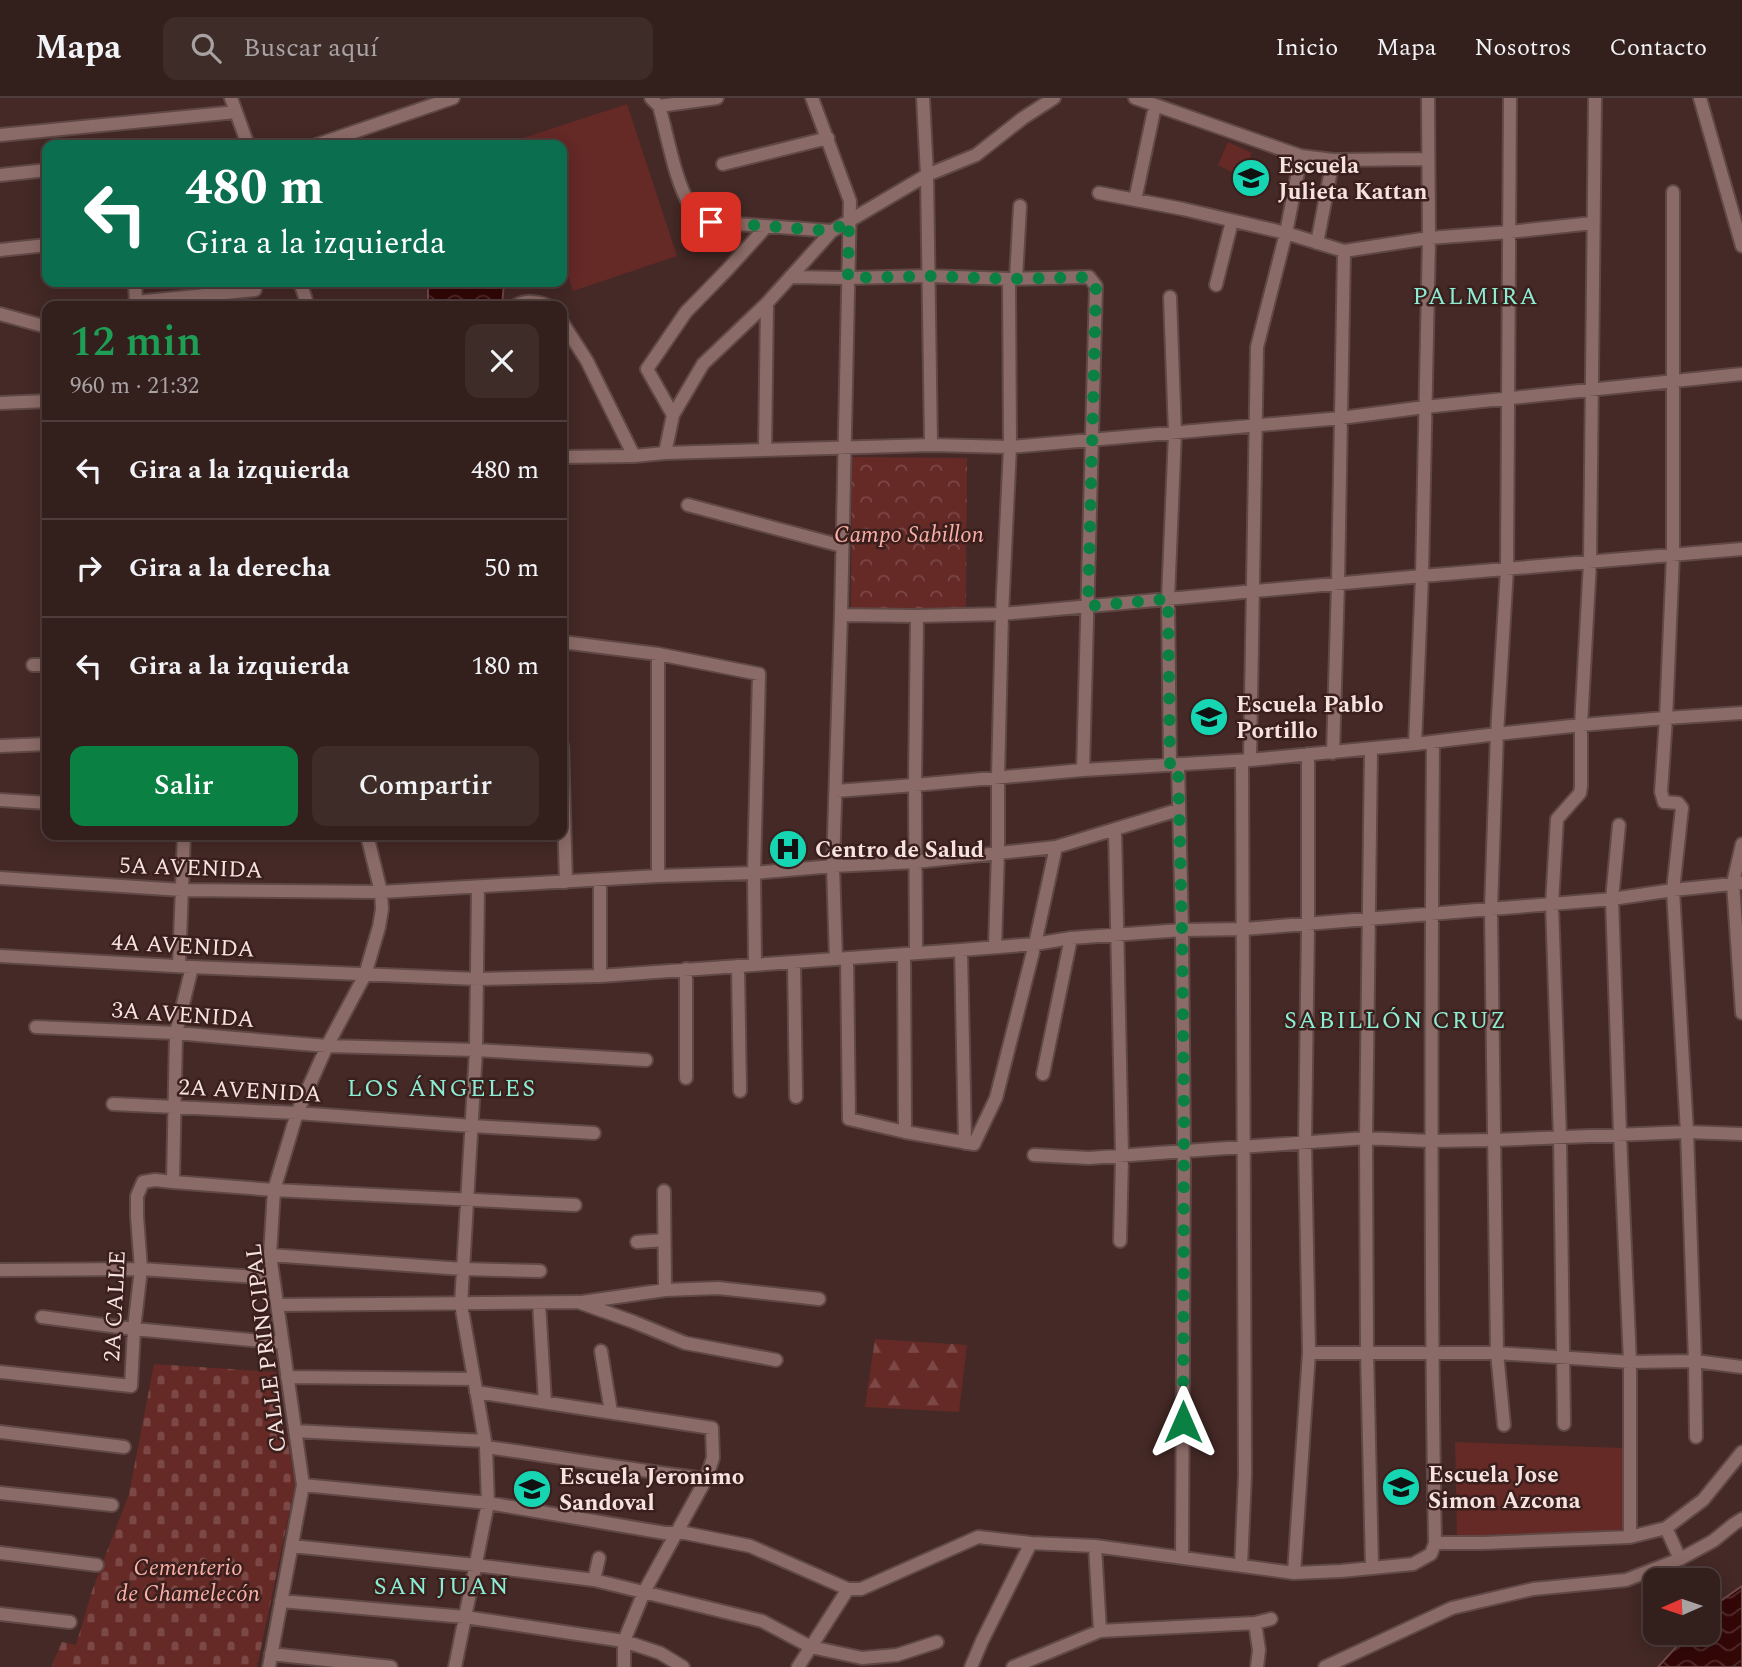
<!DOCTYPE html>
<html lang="es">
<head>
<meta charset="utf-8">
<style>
	:root { --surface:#331f1c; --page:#3e2c29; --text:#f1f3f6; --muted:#a9a2a3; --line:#4e3d3b; --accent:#0b8043 }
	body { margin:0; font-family:Spectral,serif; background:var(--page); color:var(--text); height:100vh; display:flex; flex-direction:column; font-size:26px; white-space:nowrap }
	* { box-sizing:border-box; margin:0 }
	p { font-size:23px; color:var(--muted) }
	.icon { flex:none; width:38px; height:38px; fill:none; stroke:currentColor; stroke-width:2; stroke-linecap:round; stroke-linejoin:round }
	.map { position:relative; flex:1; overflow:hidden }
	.side { position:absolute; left:42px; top:203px; width:525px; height:539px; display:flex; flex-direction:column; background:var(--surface); border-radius:14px; box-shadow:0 4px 18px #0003,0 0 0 2px var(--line) }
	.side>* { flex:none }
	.banner { position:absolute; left:42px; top:42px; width:525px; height:147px; border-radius:14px; box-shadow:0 4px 18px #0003,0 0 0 2px var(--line); background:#0b6e4f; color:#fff; overflow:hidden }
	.needle { width:46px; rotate:267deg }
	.controls { position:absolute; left:1643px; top:1470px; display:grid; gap:14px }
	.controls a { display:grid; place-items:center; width:77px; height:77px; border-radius:14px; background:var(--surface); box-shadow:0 4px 18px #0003,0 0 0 2px var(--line); font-size:35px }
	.pin { position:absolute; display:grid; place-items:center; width:60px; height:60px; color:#fff; margin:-30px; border-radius:14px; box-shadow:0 4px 10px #0006 }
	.me { position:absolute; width:77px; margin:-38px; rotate:0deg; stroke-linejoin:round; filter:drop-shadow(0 0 5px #0008) }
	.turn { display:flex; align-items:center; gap:24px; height:147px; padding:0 28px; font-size:32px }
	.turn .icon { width:91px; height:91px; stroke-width:2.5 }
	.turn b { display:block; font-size:49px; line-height:60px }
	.round { display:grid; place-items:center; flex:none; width:74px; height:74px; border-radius:14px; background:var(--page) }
	.summary { display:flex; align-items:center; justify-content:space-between; height:119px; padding:0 28px }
	h1 { font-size:42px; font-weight:600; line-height:52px; color:#1e9e55 }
	.primary-button { display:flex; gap:14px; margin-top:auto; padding:14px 28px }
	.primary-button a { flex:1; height:80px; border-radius:14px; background:var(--accent); color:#fff; font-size:28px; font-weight:600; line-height:80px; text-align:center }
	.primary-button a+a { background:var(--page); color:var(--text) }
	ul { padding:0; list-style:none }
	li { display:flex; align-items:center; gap:21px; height:98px; padding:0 28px; border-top:2px solid var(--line) }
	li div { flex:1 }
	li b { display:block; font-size:26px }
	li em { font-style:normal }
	header { display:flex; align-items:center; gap:42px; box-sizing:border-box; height:98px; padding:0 35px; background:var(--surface); border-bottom:2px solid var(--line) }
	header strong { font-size:33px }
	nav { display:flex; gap:38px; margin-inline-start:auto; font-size:24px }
	.search { width:490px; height:63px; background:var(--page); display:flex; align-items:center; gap:18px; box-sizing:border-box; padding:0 24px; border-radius:14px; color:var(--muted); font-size:26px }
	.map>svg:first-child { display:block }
</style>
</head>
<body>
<header>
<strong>Mapa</strong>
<div class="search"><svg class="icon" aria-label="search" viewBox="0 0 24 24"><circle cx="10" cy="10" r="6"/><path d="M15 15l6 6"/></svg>Buscar aquí</div>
<nav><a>Inicio</a><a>Mapa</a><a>Nosotros</a><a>Contacto</a></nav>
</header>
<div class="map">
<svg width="1742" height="1569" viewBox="0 0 1742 1569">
	<defs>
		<pattern id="forest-firs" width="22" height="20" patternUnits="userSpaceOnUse" patternTransform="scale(1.75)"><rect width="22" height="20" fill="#652926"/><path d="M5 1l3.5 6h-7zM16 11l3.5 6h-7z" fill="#7c4845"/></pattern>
		<pattern id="cemetery-stones" width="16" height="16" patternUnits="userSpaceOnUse" patternTransform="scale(1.75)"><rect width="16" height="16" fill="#652926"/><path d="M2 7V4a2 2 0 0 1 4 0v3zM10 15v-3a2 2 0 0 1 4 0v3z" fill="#7c4845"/></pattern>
		<pattern id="park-crowns" width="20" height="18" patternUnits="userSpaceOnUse" patternTransform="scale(1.75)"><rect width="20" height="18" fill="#652926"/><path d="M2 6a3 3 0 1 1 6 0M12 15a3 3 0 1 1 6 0" fill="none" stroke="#7c4845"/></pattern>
		<pattern id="water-waves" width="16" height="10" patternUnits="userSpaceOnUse" patternTransform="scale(1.75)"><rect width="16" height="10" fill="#340707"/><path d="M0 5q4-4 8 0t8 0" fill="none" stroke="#522b2b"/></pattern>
	</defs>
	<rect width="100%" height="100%" fill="#442926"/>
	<!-- forest -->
	<path fill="url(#forest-firs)" d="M 875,1241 L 967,1247 L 959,1314 L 865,1309 Z"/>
	<!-- cemetery -->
	<path fill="url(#cemetery-stones)" d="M 154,1266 L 276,1274 L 295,1387 L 257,1569 L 51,1569 L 62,1544 L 76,1547 L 92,1493 L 129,1396 Z"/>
	<!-- park -->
	<path fill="url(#park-crowns)" d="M 852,359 L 967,360 L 966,512 L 851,511 Z"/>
	<!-- garden -->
	<path fill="#652926" d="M 627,6 L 677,158 L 573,193 L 562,158 L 562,47 L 526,47 L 523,40 Z
		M 1228,44 L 1252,55 L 1241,79 L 1218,67 Z
		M 1455,1344 L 1623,1350 L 1624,1432 L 1457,1442 Z"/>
	<!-- water -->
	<path fill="url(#water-waves)" stroke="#6e4948" stroke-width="2" d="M 431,184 L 504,184 L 502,208 L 430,208 L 428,200 L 428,186 Z
		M 1742,1488 L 1742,1569 L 1658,1569 L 1689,1535 L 1708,1535 L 1708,1514 L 1715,1507 Z"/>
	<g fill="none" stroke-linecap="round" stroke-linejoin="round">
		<!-- minor casing -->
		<g stroke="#5f4845" stroke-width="16">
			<path id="minor" d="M 231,0 L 248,47
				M 651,0 L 659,8 C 667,35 675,84 690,107 C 696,115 703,119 711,124 L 832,133 L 927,77 L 976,57 L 1023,20 L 1054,0
				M 812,0 L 850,103 L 841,517 L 833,768 L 836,861
				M 923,0 L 927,77 L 931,347
				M 1135,0 L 1301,58 L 1333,62 L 1428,61
				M 1700,0 L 1742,148
				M 659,8 L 717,0
				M 0,37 L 236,14
				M 316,47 L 453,0
				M 723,66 L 828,40
				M 0,77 L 47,72
				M 1673,94 L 1673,457 L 1666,620 L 1661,694 L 1664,704 L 1678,705 L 1682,710 L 1673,792 L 1687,1034 L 1695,1263 L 1696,1339
				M 1099,95 L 1183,111 L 1286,135 L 1344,153 L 1429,140 L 1509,134 L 1593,125
				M 1135,102 L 1155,8
				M 1317,145 L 1333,62
				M 0,152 L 47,147
				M 790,179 L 848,180 L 929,178 L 1009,181
				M 1016,181 L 1020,108
				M 135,184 L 136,208
				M 300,184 L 308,208
				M 1216,187 L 1232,123
				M 136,204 L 255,192
				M 515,208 C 525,202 539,203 548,208
				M 0,216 L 47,229
				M 562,224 L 587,263 L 634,358
				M 0,305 L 47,303
				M 673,317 L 703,266 L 767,205 L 832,133
				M 765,352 L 767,205
				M 665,355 L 673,317 L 647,271 L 686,214 L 727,172 L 766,129
				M 562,359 L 634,358 L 665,355 L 931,347 L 1010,349 L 1341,320 L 1425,309 L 1742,276
				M 688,407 L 842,448
				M 841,517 L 917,518 L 1002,516 L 1422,478 L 1742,451
				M 562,544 L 658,556 L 759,576 L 754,775 L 755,866
				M 658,556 L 658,778
				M 33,567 L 47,567
				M 1415,646 L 1422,478 L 1429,140 L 1428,0
				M 0,648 L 47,646
				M 562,648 L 566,784
				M 1371,651 L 1366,1040 L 1367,1255 L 1372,1470
				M 1333,655 L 1338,485 L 1344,153
				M 1250,662 L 1257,249 L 1286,135 L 1301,58
				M 1170,666 L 1168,501 L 1175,335 L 1170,199
				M 1178,666 L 1182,832 L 1184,1053 L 1182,1460
				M 836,693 L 915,687 L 1083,672 L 1250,662 L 1415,646 L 1497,636 L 1581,627 L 1666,620 L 1742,615
				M 0,702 L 47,705
				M 1619,727 L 1612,801 L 1620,1036 L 1630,1264 L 1630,1439
				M 1115,732 L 1122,1058 L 1120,1143
				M 1742,746 L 1733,785 L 1742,915
				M 0,780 L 182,792 L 381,794 L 658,778 L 754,775 L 833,768 L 916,764 L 1056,749 L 1178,712
				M 995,848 L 998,754 L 998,679 L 1002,516 L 1010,349 L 1009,181 L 1089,179 L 1096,188 L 1083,672
				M 961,852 L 965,1045
				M 916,855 L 915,687 L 917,518
				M 904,856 L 905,1034
				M 0,858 L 192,869 L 477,881 L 600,878 L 961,852 L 1035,846 L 1071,840 L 1182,832 L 1244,831 L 1552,806 L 1612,801 L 1673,792 L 1742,785
				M 847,861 L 849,1021 L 905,1034 L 974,1046 L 996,1000 L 1035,846 L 1056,749
				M 794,864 L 796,999
				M 179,867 L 184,737
				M 738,868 L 740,993
				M 686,871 L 686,980
				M 600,878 L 600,782
				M 36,929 L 176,935 L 327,948 L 476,952 L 646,962
				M 1043,976 L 1071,840
				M 113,1006 L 297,1015 L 472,1028 L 594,1035
				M 1034,1057 L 1089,1060 L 1366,1040 L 1430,1043 L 1495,1042 L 1687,1034 L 1742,1036
				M 173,1084 L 274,1092 L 575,1107
				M 664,1093 L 665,1192
				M 637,1144 L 664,1142
				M 270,1157 L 462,1171 L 540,1173
				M 0,1172 L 141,1171 L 272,1180
				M 582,1204 L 665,1192 L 718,1190 L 819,1201
				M 539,1205 L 545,1304
				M 277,1207 L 578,1204 L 634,1224 L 685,1245 L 776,1262
				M 42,1219 L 134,1231 L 282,1245
				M 601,1253 L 611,1314
				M 1309,1255 L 1497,1255 L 1630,1264 L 1695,1263 L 1742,1269
				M 0,1274 L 131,1288 L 134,1231 L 141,1171 L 137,1118 L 137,1098 L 143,1084 L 155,1082 L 173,1084 L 176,935 L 192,869
				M 287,1279 L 474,1281
				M 476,1294 L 712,1330 L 713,1360 L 706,1381 L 644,1494 L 624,1543 L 624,1569
				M 1564,1326 L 1560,1040 L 1552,806 L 1557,721 L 1580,695 L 1581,688 L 1581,627 L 1590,464 L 1595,0
				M 1504,1327 L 1497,1255 L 1491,811 L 1497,636 L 1507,471 L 1510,0
				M 295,1333 L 485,1343
				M 0,1334 L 124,1349
				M 486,1349 C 560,1359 633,1372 706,1381
				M 303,1387 L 488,1405 L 665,1435 L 685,1435 L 750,1448 L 848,1491 L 861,1491 L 978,1439 L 1031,1445 L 1095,1448 L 1294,1475 L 1341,1473 L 1413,1466 L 1431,1456 L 1435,1445 C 1430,1178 1431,911 1433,644
				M 0,1395 L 112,1407
				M 1435,1445 L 1483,1445 L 1630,1439 L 1666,1430 L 1703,1402 L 1742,1354
				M 292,1448 L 475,1467 L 594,1482 L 762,1523 L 811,1549 L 862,1560 L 897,1557 L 937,1544
				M 1095,1448 L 1100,1533
				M 0,1455 L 97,1467
				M 1680,1461 L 1713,1443 L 1734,1426 L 1742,1421
				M 1241,1468 L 1245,1377 L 1242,663
				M 1294,1475 L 1309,1255 L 1305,1045 L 1308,825 L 1308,656
				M 594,1482 L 599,1460
				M 281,1503 L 465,1519 L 624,1543 L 660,1555 L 683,1569
				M 0,1516 L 70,1524
				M 1255,1525 L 1259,1552 L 1257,1569
				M 271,1556 L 391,1569
				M 269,1569 L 303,1387 L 270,1157 L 274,1092 L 297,1015 L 327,948 L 365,877 L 379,829 L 382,811 L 381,794 L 367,737
				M 455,1569 L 488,1405 L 486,1349 L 461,1206 L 476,952 L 478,789
				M 798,1569 L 848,1491
				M 971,1569 L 982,1543 L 1031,1445
				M 1013,1569 L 1100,1533 L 1255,1525 L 1271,1521
				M 1325,1569 L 1452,1510 L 1533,1491 L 1626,1482 L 1680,1461 L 1666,1430"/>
		</g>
		<!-- minor -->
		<use href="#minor" stroke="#8b6b67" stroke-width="12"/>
	</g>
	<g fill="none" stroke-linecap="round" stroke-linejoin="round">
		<!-- route -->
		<path stroke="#0b8043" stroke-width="12" stroke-dasharray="0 21.6" d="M 711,124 L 832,133 L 849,123 L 848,180 L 929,178 L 1009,181 L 1089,179 L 1096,188 L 1088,508 L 1168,501 L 1170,666 L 1178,666 L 1182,832 L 1184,1025 L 1183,1324"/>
	</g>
	<!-- icons -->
	<defs>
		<g id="school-disc" transform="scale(2.0125)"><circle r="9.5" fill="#16d5b3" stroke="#3a1f1d"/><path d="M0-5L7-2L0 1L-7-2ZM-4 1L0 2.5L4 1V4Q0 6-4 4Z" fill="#111"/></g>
		<g id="hospital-disc" transform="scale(2.0125)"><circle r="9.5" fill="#16d5b3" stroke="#3a1f1d"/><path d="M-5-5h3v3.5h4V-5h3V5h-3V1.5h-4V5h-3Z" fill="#111"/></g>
	</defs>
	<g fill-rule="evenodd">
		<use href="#school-disc" x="1251" y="80"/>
		<use href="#school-disc" x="1209" y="619"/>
		<use href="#hospital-disc" x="788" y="751"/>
		<use href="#school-disc" x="1401" y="1389"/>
		<use href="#school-disc" x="532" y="1391"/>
	</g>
	<g text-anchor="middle" stroke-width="5" stroke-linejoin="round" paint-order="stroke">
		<!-- poi labels -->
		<g font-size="23" font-weight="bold" fill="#f6e3e0" stroke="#3a1f1d" text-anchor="start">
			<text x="1278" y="75">Escuela<tspan x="1278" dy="26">Julieta Kattan</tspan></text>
			<text x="1236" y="614">Escuela Pablo<tspan x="1236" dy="26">Portillo</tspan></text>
			<text x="815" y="759">Centro de Salud</text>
			<text x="1428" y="1384">Escuela Jose<tspan x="1428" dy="26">Simon Azcona</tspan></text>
			<text x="559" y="1386">Escuela Jeronimo<tspan x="559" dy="26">Sandoval</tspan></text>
		</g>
		<!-- park labels -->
		<g font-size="23" font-style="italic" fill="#faafa7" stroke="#3a1f1d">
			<text x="909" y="444">Campo Sabillon</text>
			<text x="188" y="1477">Cementerio<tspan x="188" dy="26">de Chamelecón</tspan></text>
		</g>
		<!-- street labels -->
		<g font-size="23" fill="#f6e3e0" stroke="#3a1f1d">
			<text transform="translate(191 769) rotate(2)" y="8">5A AVENIDA</text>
			<text transform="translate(183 847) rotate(3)" y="8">4A AVENIDA</text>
			<text transform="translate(183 916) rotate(4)" y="8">3A AVENIDA</text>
			<text transform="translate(250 992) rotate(3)" y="8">2A AVENIDA</text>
			<text transform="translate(114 1208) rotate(-87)" y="8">2A CALLE</text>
			<text transform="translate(265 1250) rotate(-97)" y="8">CALLE PRINCIPAL</text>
		</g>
		<!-- neighbourhood labels -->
		<g font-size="24" letter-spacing="2" fill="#8bedd4" stroke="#3a1f1d">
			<text x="1476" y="206">PALMIRA</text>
			<text x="1396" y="930">SABILLÓN CRUZ</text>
			<text x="442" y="998">LOS ÁNGELES</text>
			<text x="442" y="1496">SAN JUAN</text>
		</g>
	</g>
</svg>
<div class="controls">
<a><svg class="needle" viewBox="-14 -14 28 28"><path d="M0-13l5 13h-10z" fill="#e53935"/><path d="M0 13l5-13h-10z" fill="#a9a2a3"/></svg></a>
</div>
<div class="pin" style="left:711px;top:124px;background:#d93025"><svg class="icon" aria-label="arrive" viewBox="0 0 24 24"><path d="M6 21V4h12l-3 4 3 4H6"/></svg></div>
<svg class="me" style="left:1183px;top:1324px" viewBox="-20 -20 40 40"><path d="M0-17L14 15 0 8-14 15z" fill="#0b8043" stroke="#fff" stroke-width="4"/></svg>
<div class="banner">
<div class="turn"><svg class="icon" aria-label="left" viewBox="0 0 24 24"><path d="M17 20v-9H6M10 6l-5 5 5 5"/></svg><div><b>480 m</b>Gira a la izquierda</div></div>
</div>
<section class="side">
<div class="summary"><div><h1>12 min</h1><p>960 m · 21:32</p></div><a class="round"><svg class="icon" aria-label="close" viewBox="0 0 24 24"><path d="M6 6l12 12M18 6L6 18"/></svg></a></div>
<ul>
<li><svg class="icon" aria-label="left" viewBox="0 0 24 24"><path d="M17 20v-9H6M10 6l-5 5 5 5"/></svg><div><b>Gira a la izquierda</b></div><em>480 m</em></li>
<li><svg class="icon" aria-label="right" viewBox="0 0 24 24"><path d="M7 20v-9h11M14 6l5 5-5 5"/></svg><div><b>Gira a la derecha</b></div><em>50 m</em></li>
<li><svg class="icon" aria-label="left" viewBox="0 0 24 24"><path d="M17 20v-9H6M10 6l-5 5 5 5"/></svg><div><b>Gira a la izquierda</b></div><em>180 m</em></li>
</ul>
<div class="primary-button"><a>Salir</a><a>Compartir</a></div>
</section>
</div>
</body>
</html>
